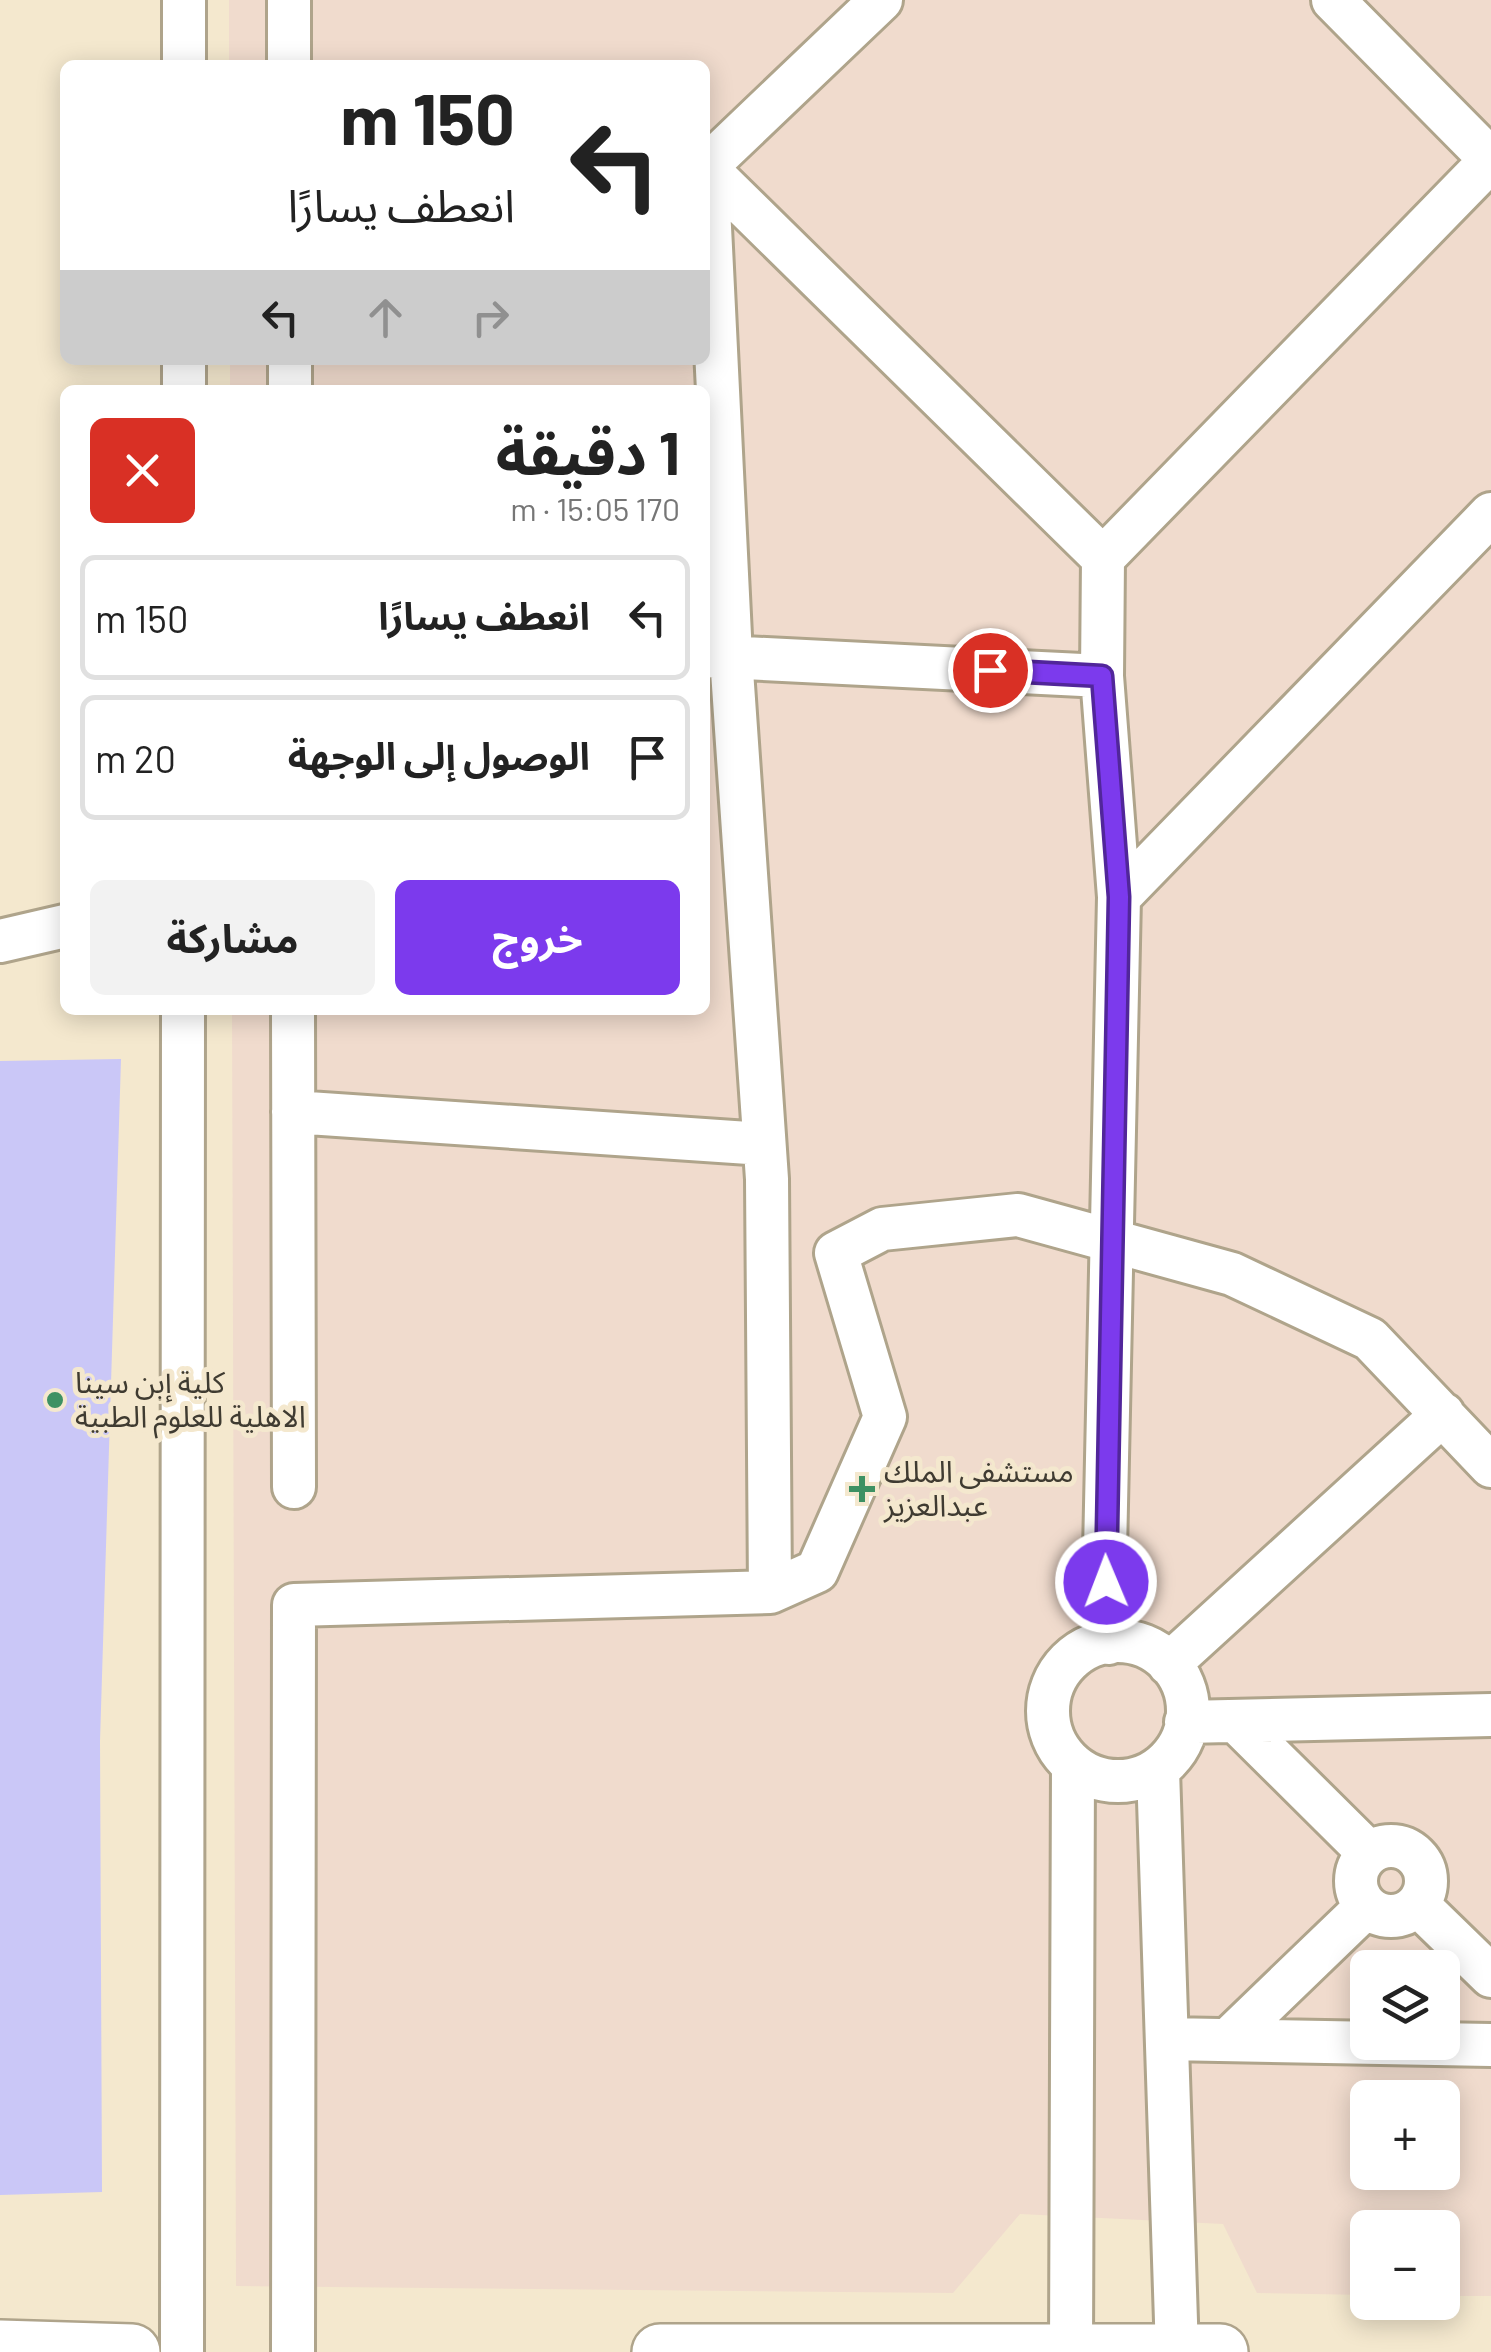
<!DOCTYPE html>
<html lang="ar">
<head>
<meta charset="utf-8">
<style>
	:root { --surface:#fff; --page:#f2f2f2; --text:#222; --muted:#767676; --line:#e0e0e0; --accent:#7c3aed }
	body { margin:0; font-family:Barlow,"Noto Sans Arabic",sans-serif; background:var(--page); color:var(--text); direction:rtl; height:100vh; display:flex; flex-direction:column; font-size:38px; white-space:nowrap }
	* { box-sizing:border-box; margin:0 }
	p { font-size:32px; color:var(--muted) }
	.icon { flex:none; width:55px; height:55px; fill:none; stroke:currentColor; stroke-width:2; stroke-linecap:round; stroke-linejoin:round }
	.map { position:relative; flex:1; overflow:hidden; direction:ltr }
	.sheet { position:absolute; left:60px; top:385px; width:650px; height:630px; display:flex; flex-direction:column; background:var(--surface); border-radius:15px; box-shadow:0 5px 25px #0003; direction:rtl }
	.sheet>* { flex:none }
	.banner { position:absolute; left:60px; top:60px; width:650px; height:305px; border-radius:15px; box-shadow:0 5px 25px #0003; direction:rtl; background:#fff; color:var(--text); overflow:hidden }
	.buttons { position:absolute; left:1350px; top:1950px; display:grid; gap:20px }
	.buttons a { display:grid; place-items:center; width:110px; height:110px; border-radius:15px; background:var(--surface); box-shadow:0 5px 25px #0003; font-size:50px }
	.pin { position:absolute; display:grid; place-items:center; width:85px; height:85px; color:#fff; margin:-42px; border:5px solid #fff; border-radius:50%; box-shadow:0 2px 10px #0007 }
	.me { position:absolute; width:110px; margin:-55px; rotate:359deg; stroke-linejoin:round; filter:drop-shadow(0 0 8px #0008) }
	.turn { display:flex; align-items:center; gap:35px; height:210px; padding:0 30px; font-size:45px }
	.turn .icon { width:130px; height:130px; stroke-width:2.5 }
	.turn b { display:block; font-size:70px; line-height:85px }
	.lanes { display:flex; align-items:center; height:95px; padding:0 30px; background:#0003; justify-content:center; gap:50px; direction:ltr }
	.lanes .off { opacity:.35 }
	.round { display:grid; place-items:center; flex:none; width:105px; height:105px; border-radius:15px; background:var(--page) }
	.head { display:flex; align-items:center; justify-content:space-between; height:170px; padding:0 30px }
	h1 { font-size:60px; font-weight:700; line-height:75px }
	.action { display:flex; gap:20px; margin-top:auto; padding:20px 30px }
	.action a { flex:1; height:115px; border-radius:15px; background:var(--accent); color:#fff; font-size:40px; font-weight:700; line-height:115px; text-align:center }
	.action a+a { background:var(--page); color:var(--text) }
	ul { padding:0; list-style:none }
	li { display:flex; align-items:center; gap:30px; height:125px; margin:0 20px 15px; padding:0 10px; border:5px solid var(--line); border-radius:15px }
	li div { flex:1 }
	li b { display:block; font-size:38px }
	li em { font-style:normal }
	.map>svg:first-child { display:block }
</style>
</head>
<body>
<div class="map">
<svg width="1491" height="2352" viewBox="0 0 1491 2352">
	<rect width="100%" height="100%" fill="#f4e8ce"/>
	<!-- medical -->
	<path fill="#f0dbcd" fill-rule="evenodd" d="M 229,0 L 1491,0 L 1491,2296 L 1443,2296 L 1442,2228 L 1368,2228 L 1367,2295 L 1257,2293 L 1223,2224 L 1020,2214 L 953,2293 L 236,2286 L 232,1010 L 705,1010 L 705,390 L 230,390 L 230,360 L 705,360 L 705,65 L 229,65 ZM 1368,1968 L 1442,1968 L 1442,2042 L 1368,2042 ZM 1368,2098 L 1442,2098 L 1442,2172 L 1368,2172 Z"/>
	<!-- building -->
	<path fill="#cac7f7" d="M 121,1059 L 100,1741 L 102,2192 L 0,2195 L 0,1061 Z"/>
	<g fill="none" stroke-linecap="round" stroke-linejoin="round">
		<!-- minor casing -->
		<g stroke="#afa48b" stroke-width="48">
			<path id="minor" d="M 289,0 L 289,65
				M 184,65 L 184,0
				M 705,167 L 1103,558
				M 290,360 L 290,390
				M 184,390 L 184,360
				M 705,656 L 1102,676
				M 1119,897 L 1491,514
				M 0,941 L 65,926
				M 293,1010 L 294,1487
				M 293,1112 L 764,1144
				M 770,1592 L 767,1179 L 731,656 L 707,166 L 881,0
				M1048 1711a70 70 0 1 1 140 0a70 70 0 1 1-140 0Z
				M 1109,1643 L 1105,1552 L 1119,897 L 1102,676 L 1103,558 L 1491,160 L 1333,0
				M 1169,1664 L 1443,1414
				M 1236,1721 L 1368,1852
				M 1186,1722 L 1491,1715
				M 1158,1770 L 1177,2352
				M1356 1881a35 35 0 1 1 70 0a35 35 0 1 1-70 0Z
				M 1418,1905 L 1491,1976
				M 1167,2039 L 1491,2045
				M 1228,2040 L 1366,1907
				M 1071,2351 L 1073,1766
				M 182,2352 L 183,1010
				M 293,2352 L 294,1605 L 770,1592 L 817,1571 L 885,1417 L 836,1253 L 882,1229 L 1018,1215 L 1232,1274 L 1370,1339 L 1491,1466"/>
		</g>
		<!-- major casing -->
		<g stroke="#afa48b" stroke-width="60">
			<path id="major" d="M 0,2348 L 132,2352
				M 660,2352 L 1220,2352"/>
		</g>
		<!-- minor -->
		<use href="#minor" stroke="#fff" stroke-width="42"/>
		<!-- major -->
		<use href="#major" stroke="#fff" stroke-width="55"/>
	</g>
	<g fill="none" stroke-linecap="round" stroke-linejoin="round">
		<!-- route casing -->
		<g stroke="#51269a" stroke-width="25">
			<path id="route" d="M 990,670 L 1102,676 L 1119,897 L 1106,1582"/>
		</g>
		<!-- route -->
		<use href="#route" stroke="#7c3aed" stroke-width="18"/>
	</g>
	<!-- markers -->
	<g fill="#3d9163" stroke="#f4e8ce" stroke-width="4">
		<circle cx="55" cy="1400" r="10"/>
		<path d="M857 1474h10v10h10v10h-10v10h-10v-10h-10v-10h10z"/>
	</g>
	<g text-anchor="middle" stroke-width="10" stroke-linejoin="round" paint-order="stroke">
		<!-- poi labels -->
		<g font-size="30" fill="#3f3b31" stroke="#f4e8ce" text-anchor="start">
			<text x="75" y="1393">كلية إبن سينا<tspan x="75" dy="34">الاهلية للعلوم الطبية</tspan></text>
			<text x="884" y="1482">مستشفى الملك<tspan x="884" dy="34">عبدالعزيز</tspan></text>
		</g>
	</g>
</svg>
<div class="buttons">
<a><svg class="icon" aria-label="layers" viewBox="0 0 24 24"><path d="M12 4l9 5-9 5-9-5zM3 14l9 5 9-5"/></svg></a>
<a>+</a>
<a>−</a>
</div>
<div class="pin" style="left:990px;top:670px;background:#d93025"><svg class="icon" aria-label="arrive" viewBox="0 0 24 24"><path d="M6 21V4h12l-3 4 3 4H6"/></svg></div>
<svg class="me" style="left:1106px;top:1582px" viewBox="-20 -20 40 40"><circle r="17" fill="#7c3aed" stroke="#fff" stroke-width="3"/><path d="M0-11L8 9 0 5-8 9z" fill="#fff"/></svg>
<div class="banner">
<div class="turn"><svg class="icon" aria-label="left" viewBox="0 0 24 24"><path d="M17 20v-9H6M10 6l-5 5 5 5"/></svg><div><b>150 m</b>انعطف يسارًا</div></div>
<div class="lanes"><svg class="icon" aria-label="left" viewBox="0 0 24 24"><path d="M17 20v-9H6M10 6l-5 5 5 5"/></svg><svg class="icon off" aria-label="ahead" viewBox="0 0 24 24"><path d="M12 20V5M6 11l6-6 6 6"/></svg><svg class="icon off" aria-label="right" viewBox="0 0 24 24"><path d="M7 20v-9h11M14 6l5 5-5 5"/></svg></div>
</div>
<section class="sheet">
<div class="head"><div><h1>1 دقيقة</h1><p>170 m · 15:05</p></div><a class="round" style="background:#d93025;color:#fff"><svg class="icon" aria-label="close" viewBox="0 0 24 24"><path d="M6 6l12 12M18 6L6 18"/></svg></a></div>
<ul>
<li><svg class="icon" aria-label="left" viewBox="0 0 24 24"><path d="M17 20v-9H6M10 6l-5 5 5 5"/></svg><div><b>انعطف يسارًا</b></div><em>150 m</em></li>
<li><svg class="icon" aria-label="arrive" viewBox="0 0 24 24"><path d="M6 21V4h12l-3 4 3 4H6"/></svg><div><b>الوصول إلى الوجهة</b></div><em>20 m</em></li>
</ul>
<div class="action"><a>خروج</a><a>مشاركة</a></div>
</section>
</div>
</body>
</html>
